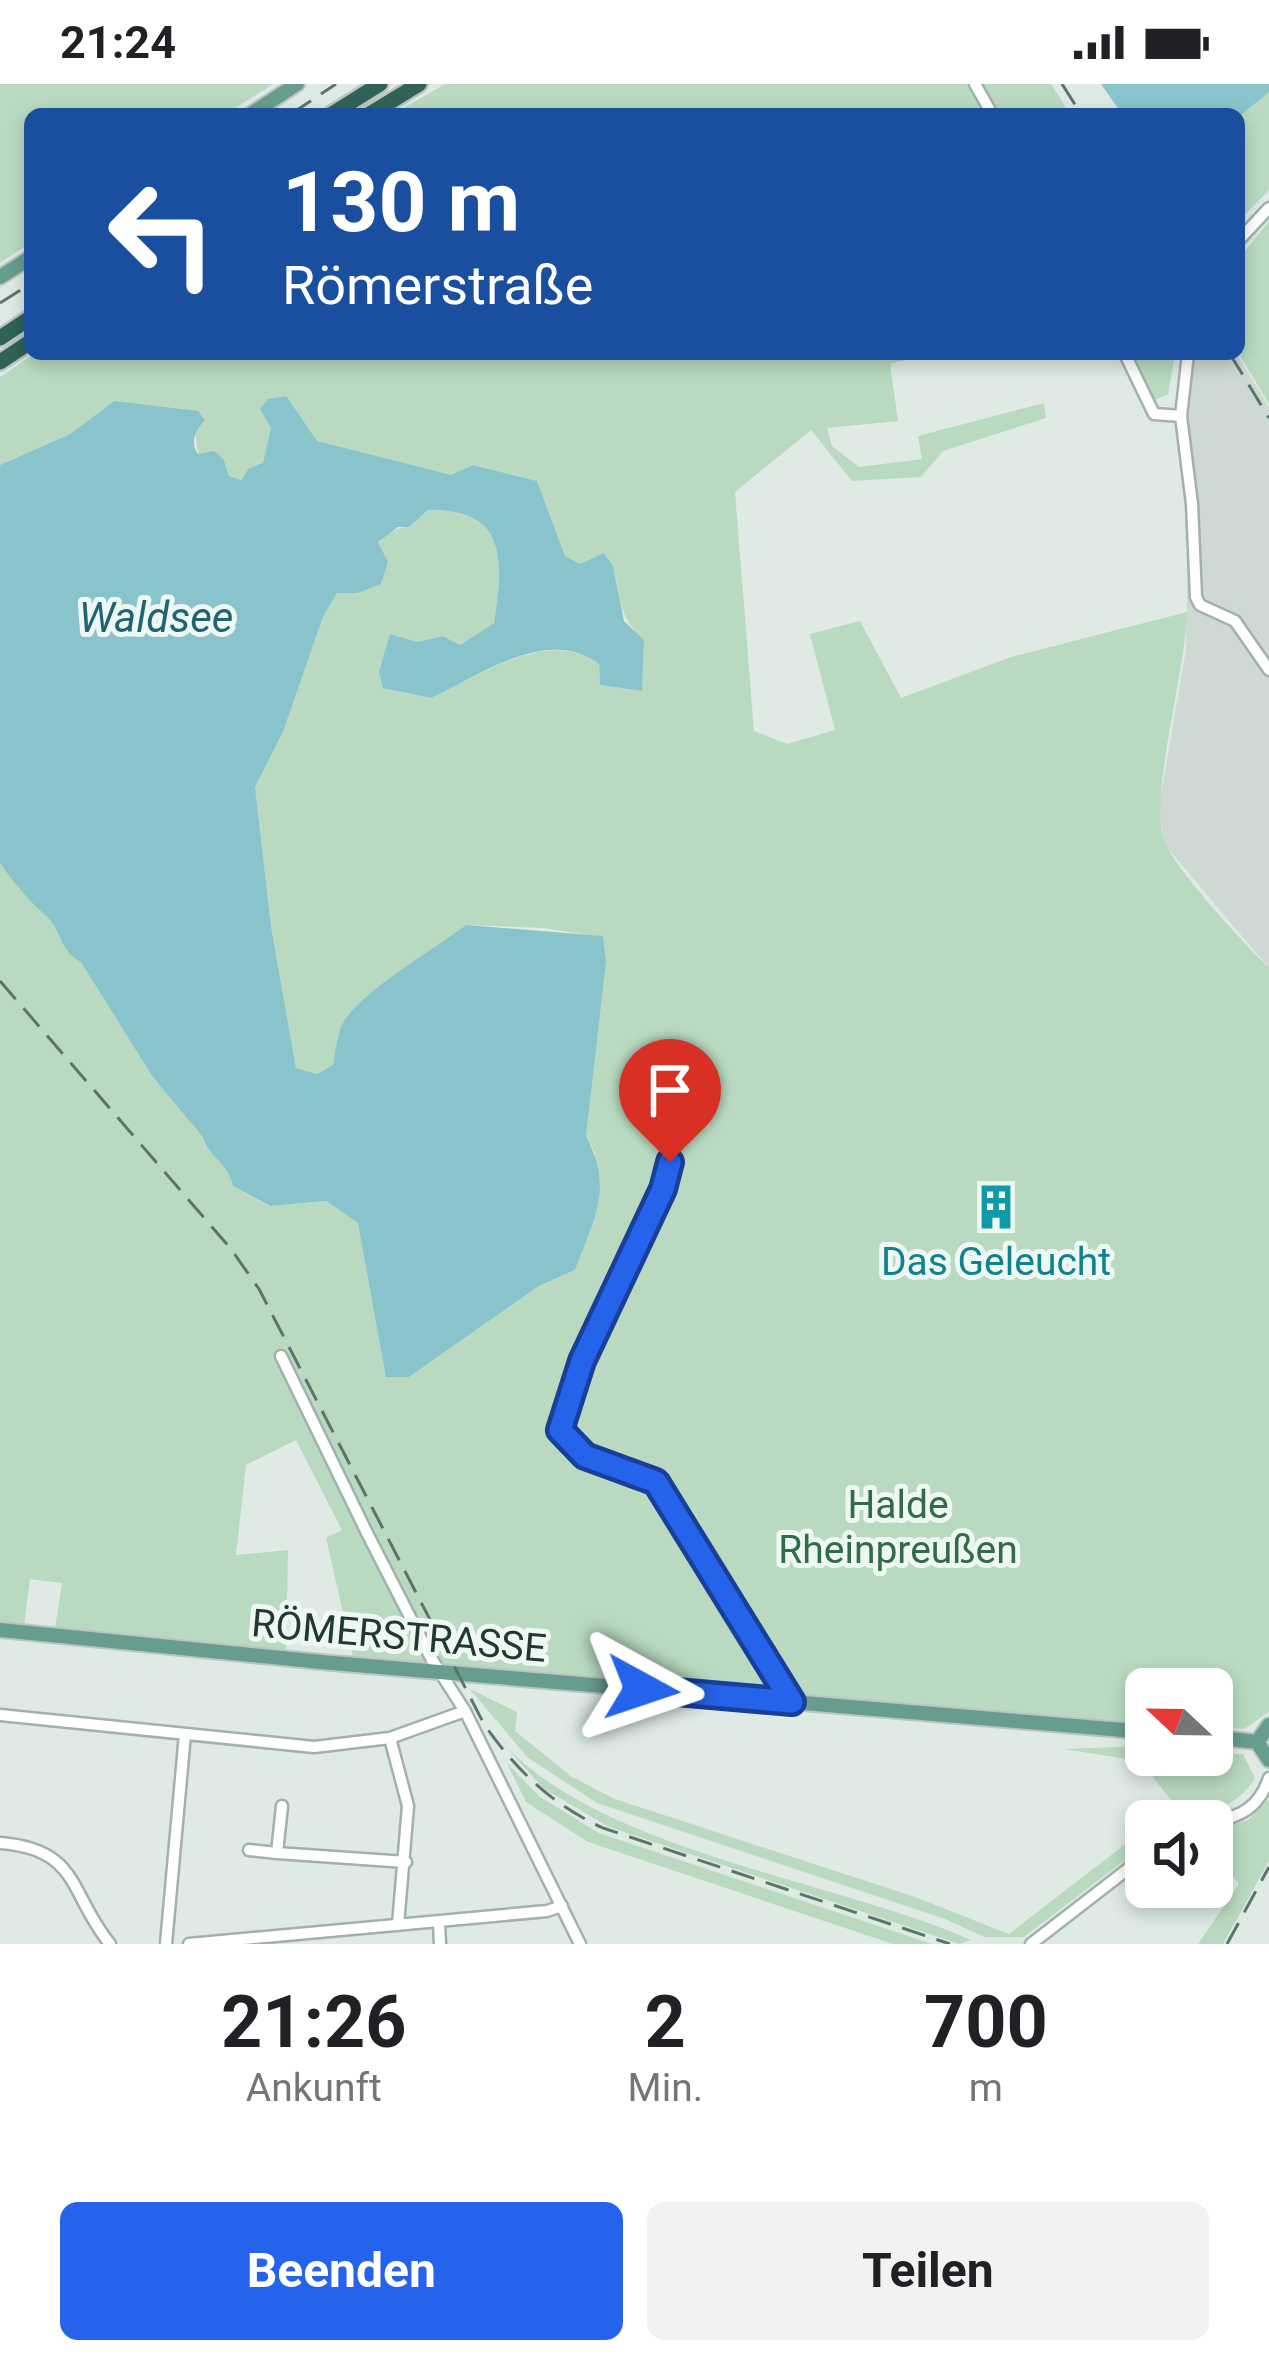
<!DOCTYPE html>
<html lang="de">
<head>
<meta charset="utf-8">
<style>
	:root { --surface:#fff; --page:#f2f2f2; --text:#202124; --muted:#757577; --accent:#2563eb }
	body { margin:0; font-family:Roboto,sans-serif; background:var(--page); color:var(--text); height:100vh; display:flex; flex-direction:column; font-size:45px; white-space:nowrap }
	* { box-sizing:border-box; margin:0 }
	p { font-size:39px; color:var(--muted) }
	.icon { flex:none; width:66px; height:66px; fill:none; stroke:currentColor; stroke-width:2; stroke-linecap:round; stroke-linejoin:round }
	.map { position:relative; height:1860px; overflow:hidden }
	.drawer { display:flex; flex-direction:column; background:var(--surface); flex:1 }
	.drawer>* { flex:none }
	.hud { position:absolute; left:24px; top:24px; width:1221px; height:252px; border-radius:18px; box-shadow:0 6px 18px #0003; background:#1a4fa0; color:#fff; overflow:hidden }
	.needle { width:78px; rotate:292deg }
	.buttons { position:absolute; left:1125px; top:1584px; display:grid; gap:24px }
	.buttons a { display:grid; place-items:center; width:108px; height:108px; border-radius:18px; background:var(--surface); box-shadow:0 6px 18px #0003; font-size:60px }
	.pin { position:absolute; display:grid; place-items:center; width:102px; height:102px; color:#fff; margin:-123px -51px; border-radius:50% 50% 50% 0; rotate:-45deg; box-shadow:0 0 12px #0007 }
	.pin .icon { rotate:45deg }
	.me { position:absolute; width:132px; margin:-66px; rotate:95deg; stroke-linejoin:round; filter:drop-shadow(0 0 9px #0008) }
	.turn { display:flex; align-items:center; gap:42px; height:252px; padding:0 60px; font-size:54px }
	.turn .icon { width:156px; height:156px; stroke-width:2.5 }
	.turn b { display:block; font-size:84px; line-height:102px }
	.eta { display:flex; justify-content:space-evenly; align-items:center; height:204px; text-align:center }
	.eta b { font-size:72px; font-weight:700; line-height:84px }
	.cta { display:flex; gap:24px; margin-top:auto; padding:24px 60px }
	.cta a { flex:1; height:138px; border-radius:18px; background:var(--accent); color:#fff; font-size:48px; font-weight:700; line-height:138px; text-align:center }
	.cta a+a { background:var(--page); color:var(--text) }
	.status { display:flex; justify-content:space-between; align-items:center; height:84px; padding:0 60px; background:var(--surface); direction:ltr }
	.status svg { height:33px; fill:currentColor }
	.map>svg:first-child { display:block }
</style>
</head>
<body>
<div class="status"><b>21:24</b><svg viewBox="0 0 49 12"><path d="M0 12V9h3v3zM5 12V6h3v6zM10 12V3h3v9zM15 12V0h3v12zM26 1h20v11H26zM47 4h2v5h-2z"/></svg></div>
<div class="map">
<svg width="1269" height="1860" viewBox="0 0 1269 1860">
	<rect width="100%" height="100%" fill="#dfeae5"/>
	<!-- built -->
	<path fill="#ced9d4" d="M 1194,270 L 1237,270 L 1269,323 L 1269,884 L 1164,760 L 1159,722 L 1186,566 L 1190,379 L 1186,342 Z"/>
	<!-- green -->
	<path fill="#b9dac1" d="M 0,0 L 273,0 L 226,30 L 30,30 L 30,159 L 0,179 Z
		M 445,0 L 1051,0 L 1070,30 L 393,30 Z
		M 1269,8 L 1269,106 L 1239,137 L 1239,33 Z
		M 1269,137 L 1269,320 L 1239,270 L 1239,175 Z
		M 34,270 L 926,270 L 890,280 L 898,337 L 827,344 L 832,362 L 859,383 L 922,375 L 918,352 L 1044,319 L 1046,334 L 943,367 L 921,393 L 852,397 L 811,346 L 735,408 L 754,647 L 787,660 L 835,646 L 810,550 L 860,537 L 901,614 L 1011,573 L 1187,528 C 1186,587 1149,710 1164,756 C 1172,782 1247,863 1269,884 L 1269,1628 L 1244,1645 L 1212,1643 L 1212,1605 L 1146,1605 L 1146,1639 L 783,1615 L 353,1573 L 326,1454 L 342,1446 L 296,1356 L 246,1381 L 236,1471 L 288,1466 L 286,1568 L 55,1545 L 62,1499 L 30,1495 L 24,1541 L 0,1539 L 0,779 C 15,799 28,816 46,832 C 62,846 59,867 81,877 L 152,992 L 204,1053 C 209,1074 227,1077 233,1102 L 269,1122 L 326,1117 L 358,1139 L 409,1293 L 539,1202 L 575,1186 L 595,1069 L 586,1052 L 603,853 L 543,844 L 466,841 L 342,940 L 333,981 L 317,990 L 296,984 L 271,842 L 255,703 L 283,648 L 323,533 L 337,509 L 357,509 C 367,483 375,443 409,443 L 428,426 C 509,424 503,479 494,539 L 460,561 L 443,552 L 417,558 L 384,604 L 431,614 C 480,592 548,542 599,580 L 600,601 L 642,607 L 644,556 C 609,524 628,504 604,469 L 580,480 L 565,472 L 537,397 L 473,381 L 451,391 L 360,371 L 317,357 L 302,342 L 271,344 L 263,380 L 243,396 L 229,392 L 224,376 L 198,370 L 195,348 L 182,328 L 114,317 L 70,350 L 0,381 L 0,293 Z
		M 1126,270 L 1175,270 L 1168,310 L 1148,319 Z
		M 470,1605 L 517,1628 L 515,1647 L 572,1693 L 615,1715 L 915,1813 L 1009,1850 L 1146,1744 L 1146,1760 L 1024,1853 L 984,1853 L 945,1835 L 597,1719 L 527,1673 Z
		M 496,1652 C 595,1767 832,1795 971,1856 L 959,1860 L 609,1743 L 544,1705 Z
		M 1146,1662 L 1146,1671 L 1243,1670 L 1255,1694 C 1236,1727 1192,1737 1155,1737 L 1175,1721 L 1140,1677 L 1063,1665 Z
		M 507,1679 L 540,1713 L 599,1749 L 932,1860 L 893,1860 L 588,1758 L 526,1718 Z
		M 1269,1715 L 1269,1777 L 1223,1860 L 1198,1860 L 1239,1800 L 1212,1767 L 1212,1747 L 1248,1736 Z"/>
	<!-- water -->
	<path fill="#89c4cd" d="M 1101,0 L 1269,0 L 1269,8 L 1239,33 L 1122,30 Z
		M 286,312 L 317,357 L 451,391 L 473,381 L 537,397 L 565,472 L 580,480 L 604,469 L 613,482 L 624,537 L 644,556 L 642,607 L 600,601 L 599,580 C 547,541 480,592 431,614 L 383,604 L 379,588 L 390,550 L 417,558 L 443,552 L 460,561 L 494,539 C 503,479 509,424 428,426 L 409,443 L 398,443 L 378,458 L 388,478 L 381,500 L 357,509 L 337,509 L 323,533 L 283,648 L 255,703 L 271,842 L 296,984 L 317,990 L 333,981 C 335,969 337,955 341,943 C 353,912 435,865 466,841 L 603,852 L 606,877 L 586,1052 C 614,1106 594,1134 575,1186 L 539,1202 L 409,1293 L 386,1293 L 358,1139 L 326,1117 L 270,1122 L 233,1102 C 227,1077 209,1074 203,1053 L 152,992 L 81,878 C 59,867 62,846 46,832 C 28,816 15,800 0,779 L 0,381 L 70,350 L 114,317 L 198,327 L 205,336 C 196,346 189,358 198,370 L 214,367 L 224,376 L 229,392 L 242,396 L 248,385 L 263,379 L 271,344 L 260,325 L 268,315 Z"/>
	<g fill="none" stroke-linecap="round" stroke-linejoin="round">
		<!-- minor casing -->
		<g stroke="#a2b1ac" stroke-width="15">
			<path id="minor" d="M 975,0 L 992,30
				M 1239,156 L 1269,124
				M 1125,270 L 1154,330 L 1181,332
				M 1188,270 L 1181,332 L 1192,420 L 1196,513 L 1200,521 L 1235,537 L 1269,586
				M 670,1078 L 663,1105 L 596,1244 L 559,1346 L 585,1373 L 615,1379 L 656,1398 L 792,1619
				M 281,1272 L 367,1449 L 431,1574 L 465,1627 L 580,1860
				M 0,1631 L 314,1663 L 390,1654 L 465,1627
				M 390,1654 L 408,1722 L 398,1841
				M 1212,1739 C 1241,1732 1259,1724 1269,1694
				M 0,1759 C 80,1765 69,1810 110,1860
				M 249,1766 L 277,1769 L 282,1722
				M 277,1769 L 406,1778
				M 439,1839 L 440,1860
				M 166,1860 L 185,1650
				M 189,1860 L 547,1827 L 562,1822
				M 1031,1860 L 1146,1771"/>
		</g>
		<!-- major casing -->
		<g stroke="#bcc4c2" stroke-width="18">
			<path id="major" d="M 251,30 L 297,0
				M 0,193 L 30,174
				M 0,1546 L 321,1578 L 1146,1648
				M 1269,1641 L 1257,1658 L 1269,1676
				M 1212,1653 L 1257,1658"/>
		</g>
		<!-- highway casing -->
		<g stroke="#bcc4c2" stroke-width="20">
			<path id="highway" d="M 332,30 L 380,0
				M 370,30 L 419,0
				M 0,254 L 30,234
				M 0,278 L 30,258"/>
		</g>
		<!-- minor -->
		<use href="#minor" stroke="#fff" stroke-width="10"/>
		<!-- major -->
		<use href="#major" stroke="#669d8e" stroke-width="14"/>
		<!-- highway -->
		<use href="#highway" stroke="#2f6357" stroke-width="15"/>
		<!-- rail -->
		<path stroke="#5b756d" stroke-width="3" stroke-dasharray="24 12" stroke-linecap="butt" d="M 1062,0 L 1081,30
			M 291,30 L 336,0
			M 0,219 L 30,200
			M 1230,270 L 1269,334
			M 0,897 L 231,1165 L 259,1205 L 484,1640 C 516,1686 551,1720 603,1744 L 950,1860
			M 1227,1860 L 1269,1783"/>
	</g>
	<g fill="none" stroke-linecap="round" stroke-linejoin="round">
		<!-- route casing -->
		<g stroke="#184099" stroke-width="30">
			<path id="route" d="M 642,1605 L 792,1618 L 656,1398 L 585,1372 L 560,1346 L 582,1277 L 663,1105 L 670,1078"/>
		</g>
		<!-- route -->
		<use href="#route" stroke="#2563eb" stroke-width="21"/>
	</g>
	<!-- icons -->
	<defs>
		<g id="building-bare" transform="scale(3.6)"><path d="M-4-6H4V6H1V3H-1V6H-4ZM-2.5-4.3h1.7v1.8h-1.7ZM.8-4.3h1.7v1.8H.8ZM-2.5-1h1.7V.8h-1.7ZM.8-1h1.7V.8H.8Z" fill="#0f9aa8" stroke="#eff7f3" stroke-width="2.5" paint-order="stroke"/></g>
	</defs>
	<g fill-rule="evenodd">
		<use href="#building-bare" x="996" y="1123"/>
	</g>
	<g text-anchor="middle" stroke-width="10" stroke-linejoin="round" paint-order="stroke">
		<!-- culture labels -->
		<g font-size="39" fill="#0d838f" stroke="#eff7f3">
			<text x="996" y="1191">Das Geleucht</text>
		</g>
		<!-- park labels -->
		<g font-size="39" fill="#2e6d45" stroke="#eff7f3">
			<text x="898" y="1434">Halde<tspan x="898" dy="45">Rheinpreußen</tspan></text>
		</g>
		<!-- street labels -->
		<g font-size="39" fill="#213932" stroke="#eff7f3">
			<text transform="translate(399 1551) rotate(5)" y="14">RÖMERSTRASSE</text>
		</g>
		<!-- water labels -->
		<g font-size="42" font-style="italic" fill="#1f6571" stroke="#eff7f3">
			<text x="156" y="548">Waldsee</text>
		</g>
	</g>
</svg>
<div class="buttons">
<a><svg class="needle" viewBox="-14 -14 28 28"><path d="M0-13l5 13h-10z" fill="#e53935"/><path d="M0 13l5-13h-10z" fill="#757577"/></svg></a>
<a><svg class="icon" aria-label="sound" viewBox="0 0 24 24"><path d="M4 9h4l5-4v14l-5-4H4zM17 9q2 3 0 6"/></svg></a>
</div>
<div class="pin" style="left:670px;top:1078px;background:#d93025"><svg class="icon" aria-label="arrive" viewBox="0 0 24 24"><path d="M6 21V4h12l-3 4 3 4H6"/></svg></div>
<svg class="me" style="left:642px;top:1605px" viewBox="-20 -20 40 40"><path d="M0-17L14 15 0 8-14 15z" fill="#2563eb" stroke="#fff" stroke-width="4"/></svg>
<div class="hud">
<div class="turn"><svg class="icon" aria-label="left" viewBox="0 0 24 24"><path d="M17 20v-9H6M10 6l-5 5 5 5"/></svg><div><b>130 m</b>Römerstraße</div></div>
</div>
</div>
<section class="drawer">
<div class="eta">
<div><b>21:26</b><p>Ankunft</p></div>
<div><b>2</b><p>Min.</p></div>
<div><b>700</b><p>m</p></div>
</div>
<div class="cta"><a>Beenden</a><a>Teilen</a></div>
</section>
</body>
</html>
